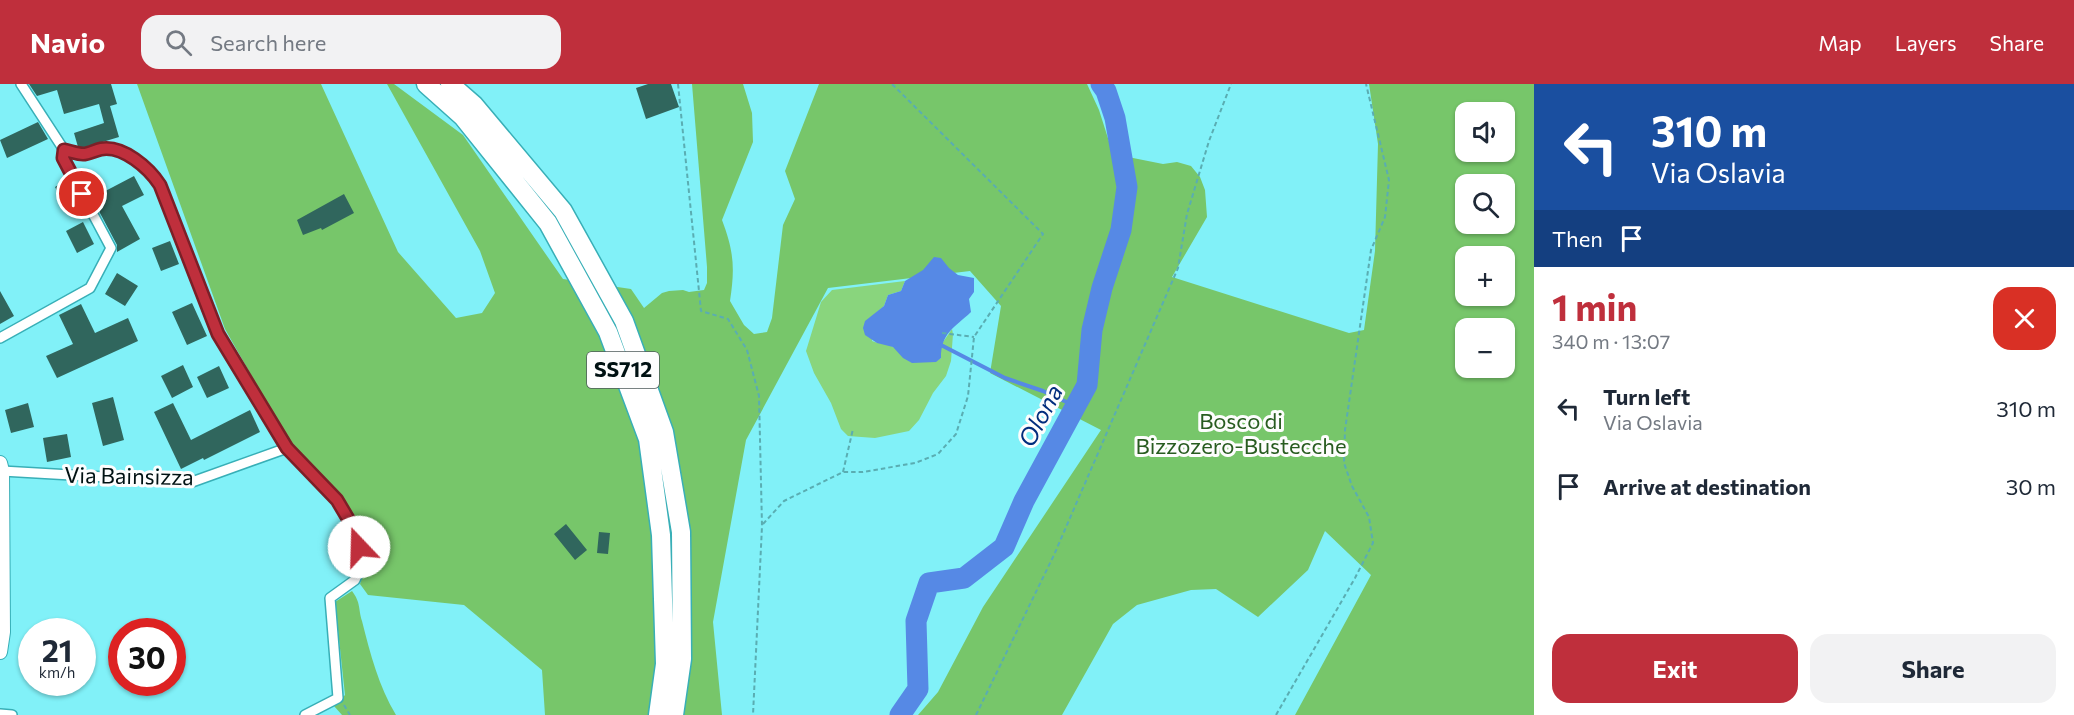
<!DOCTYPE html>
<html lang="en">
<head>
<meta charset="utf-8">
<style>
	:root { --surface:#fff; --page:#f2f2f3; --text:#1f2937; --muted:#747a83; --accent:#bf2f3c }
	body { margin:0; font-family:Commissioner,sans-serif; background:var(--page); color:var(--text); height:100vh; display:flex; flex-direction:column; font-size:22px; white-space:nowrap }
	* { box-sizing:border-box; margin:0 }
	p { font-size:20px; color:var(--muted) }
	.icon { flex:none; width:33px; height:33px; fill:none; stroke:currentColor; stroke-width:2; stroke-linecap:round; stroke-linejoin:round }
	.map { position:relative; flex:1; overflow:hidden }
	.drawer { display:flex; flex-direction:column; background:var(--surface); width:540px }
	.drawer>* { flex:none }
	.banner { background:#1a4fa0; color:#fff; overflow:hidden }
	.fabs { position:absolute; left:1455px; top:18px; display:grid; gap:12px }
	.fabs a { display:grid; place-items:center; width:60px; height:60px; border-radius:12px; background:var(--surface); box-shadow:0 2px 4px #0004; font-size:30px }
	.speed { position:absolute; left:18px; top:534px; display:flex; gap:12px; font-size:30px; font-weight:700; text-align:center }
	.speed>* { display:grid; place-content:center; width:78px; height:78px; border-radius:50%; background:var(--surface); box-shadow:0 2px 4px #0004; line-height:1 }
	.speed small { font-size:15px; font-weight:400 }
	.speed .limit { border:9px solid #d22; background:#fff; color:#111 }
	.pin { position:absolute; display:grid; place-items:center; width:51px; height:51px; color:#fff; margin:-26px; border:3px solid #fff; border-radius:50%; box-shadow:0 2px 6px #0007 }
	.me { position:absolute; width:66px; margin:-33px; rotate:339deg; stroke-linejoin:round; filter:drop-shadow(0 0 4px #0008) }
	.turn { display:flex; align-items:center; gap:21px; height:126px; padding:0 18px; font-size:27px }
	.turn .icon { width:78px; height:78px; stroke-width:2.5 }
	.turn b { display:block; font-size:42px; line-height:51px }
	.then { display:flex; align-items:center; height:57px; padding:0 18px; background:#0003; gap:12px; font-size:22px }
	.round { display:grid; place-items:center; flex:none; width:63px; height:63px; border-radius:18px; background:var(--page) }
	.headline { display:flex; align-items:center; justify-content:space-between; height:102px; padding:0 18px }
	h1 { font-size:36px; font-weight:700; line-height:45px; color:var(--accent) }
	.action { display:flex; gap:12px; margin-top:auto; padding:12px 18px }
	.action a { flex:1; height:69px; border-radius:18px; background:var(--accent); color:#fff; font-size:24px; font-weight:700; line-height:69px; text-align:center }
	.action a+a { background:var(--page); color:var(--text) }
	ul { padding:0; list-style:none }
	li { display:flex; align-items:center; gap:18px; height:78px; padding:0 18px }
	li div { flex:1 }
	li b { display:block; font-size:22px }
	li em { font-style:normal }
	header { display:flex; align-items:center; gap:36px; box-sizing:border-box; height:84px; padding:0 30px; background:var(--accent); color:#fff }
	header strong { font-size:28px }
	nav { display:flex; gap:33px; margin-inline-start:auto; font-size:21px }
	.search { width:420px; height:54px; background:var(--page); display:flex; align-items:center; gap:15px; box-sizing:border-box; padding:0 21px; border-radius:18px; color:var(--muted); font-size:22px }
	main { display:flex; flex:1; min-height:0 }
	.map>svg:first-child { display:block }
</style>
</head>
<body>
<header>
<strong>Navio</strong>
<div class="search"><svg class="icon" aria-label="search" viewBox="0 0 24 24"><circle cx="10" cy="10" r="6"/><path d="M15 15l6 6"/></svg>Search here</div>
<nav><a>Map</a><a>Layers</a><a>Share</a></nav>
</header>
<main>
<div class="map">
<svg width="1534" height="631" viewBox="0 0 1534 631">
	<rect width="100%" height="100%" fill="#81f1f8"/>
	<!-- green -->
	<path fill="#89d57d" d="M 905,197 L 901,207 L 888,211 L 884,222 L 876,229 L 872,257 C 877,259 881,259 886,260 C 901,265 926,285 941,274 L 941,261 L 952,245 L 953,250 L 951,277 L 946,292 L 933,309 L 919,336 L 909,347 L 875,354 L 848,352 L 841,345 L 831,319 L 814,289 L 806,267 L 821,218 L 832,206 Z"/>
	<!-- forest -->
	<path fill="#77c66a" fill-rule="evenodd" d="M 137,0 L 321,0 L 398,168 L 456,234 L 482,229 L 495,209 L 480,167 L 387,0 L 394,0 L 463,51 L 563,195 L 631,205 L 644,224 L 662,209 L 669,207 L 683,206 L 689,208 L 704,206 L 707,199 L 707,183 L 692,0 L 743,0 L 752,29 L 753,58 L 722,136 C 734,168 735,184 730,217 L 744,241 L 754,250 L 767,248 L 772,234 L 783,141 L 795,115 L 785,87 L 819,0 L 1087,0 L 1099,26 L 1113,70 L 1163,80 L 1177,78 L 1191,82 L 1200,93 L 1205,106 L 1207,133 L 1172,193 L 1349,249 L 1364,246 L 1375,167 L 1378,60 L 1369,0 L 1534,0 L 1534,631 L 1295,631 L 1371,491 L 1325,447 L 1308,486 L 1258,533 L 1216,505 L 1191,506 L 1137,521 L 1113,540 L 1062,631 L 918,631 L 938,608 L 983,523 L 1101,346 L 990,289 L 1001,222 L 970,187 L 828,204 L 746,356 L 713,538 L 722,631 L 545,631 L 542,586 L 464,521 L 368,511 L 360,500 L 364,488 L 362,463 L 339,414 L 289,358 L 225,245 ZM 1466,28 L 1504,28 L 1504,68 L 1466,68 ZM 1466,100 L 1504,100 L 1504,140 L 1466,140 ZM 1466,172 L 1504,172 L 1504,212 L 1466,212 ZM 1466,244 L 1504,244 L 1504,284 L 1466,284 Z
		M 352,507 C 361,519 358,524 362,537 C 370,569 379,603 396,631 L 342,631 L 334,622 L 345,611 L 335,518 Z"/>
	<!-- water -->
	<path fill="#5689e5" d="M 934,173 L 941,174 L 949,184 L 958,191 L 974,194 L 974,208 L 969,215 L 971,228 C 954,244 941,249 941,274 L 936,278 L 912,279 L 903,274 L 893,263 L 877,259 L 865,251 L 863,244 L 865,237 L 884,222 L 888,211 L 901,207 L 905,197 L 923,186 Z"/>
	<g fill="none" stroke-linecap="round" stroke-linejoin="round">
		<!-- stream -->
		<path stroke="#5689e5" stroke-width="4" d="M 941,261 L 1005,294 L 1043,307 L 1075,322"/>
		<!-- river -->
		<path stroke="#5689e5" stroke-width="21" d="M 900,631 L 918,605 L 916,537 L 929,499 L 964,494 L 1004,463 L 1024,417 L 1087,301 L 1092,246 L 1102,204 L 1121,146 L 1127,103 L 1115,34 L 1106,7 L 1101,0"/>
	</g>
	<!-- building -->
	<path fill="#30665d" d="M 29,0 L 111,0 L 117,20 L 110,22 L 119,53 L 86,63 L 78,63 L 74,49 L 104,39 L 99,20 L 64,30 L 57,6 L 37,12 Z
		M 648,0 L 671,0 L 679,23 L 646,35 L 636,4 Z
		M 38,38 L 48,55 L 7,74 L 0,56 Z
		M 134,92 L 144,111 L 122,122 L 140,155 L 117,168 L 117,161 L 92,114 Z
		M 67,96 L 79,119 L 67,126 L 55,103 Z
		M 344,110 L 354,129 L 322,146 L 321,144 L 303,151 L 297,136 Z
		M 83,138 L 94,160 L 77,169 L 66,147 Z
		M 170,157 L 179,180 L 161,187 L 152,164 Z
		M 117,189 L 138,202 L 125,222 L 105,210 Z
		M 0,207 L 14,232 L 0,240 Z
		M 192,219 L 207,252 L 187,261 L 172,228 Z
		M 81,220 L 95,249 L 128,234 L 138,257 L 57,294 L 46,272 L 73,260 L 59,231 Z
		M 183,281 L 193,303 L 172,314 L 161,292 Z
		M 219,282 L 229,304 L 207,314 L 197,293 Z
		M 113,313 L 124,356 L 103,362 L 92,319 Z
		M 28,319 L 34,343 L 11,349 L 5,326 Z
		M 173,319 L 191,356 L 250,326 L 260,348 L 204,376 L 203,374 L 181,385 L 154,328 Z
		M 67,350 L 71,373 L 47,378 L 43,354 Z
		M 566,440 L 587,466 L 575,476 L 554,450 Z
		M 599,448 L 610,449 L 608,470 L 597,469 Z"/>
	<g fill="none" stroke-linecap="round" stroke-linejoin="round">
		<!-- street casing -->
		<g stroke="#38afb7" stroke-width="12">
			<path id="street" d="M 21,0 L 64,66 C 70,67 77,70 83,70 C 89,70 95,66 101,65 C 124,61 149,84 160,101 L 218,250 L 287,364 L 337,416 L 350,438 L 359,463 L 360,485 L 355,496 L 330,514 L 338,614 L 305,631
				M 0,254 L 90,204 L 111,164 L 63,74 L 64,66
				M 2,387 L 192,398 L 287,364
				M 0,630 L 12,631"/>
		</g>
		<!-- secondary casing -->
		<g stroke="#38afb7" stroke-width="16">
			<path id="secondary" d="M 0,379 L 2,387 L 3,548 L 0,568"/>
		</g>
		<!-- highway casing -->
		<g stroke="#38afb7" stroke-width="21">
			<path id="highway" d="M 426,0 L 463,33 L 548,139 L 608,248 L 648,355 L 661,451 L 665,580 L 658,631
				M 450,0 L 474,21 L 563,127 L 624,237 L 664,348 L 681,448 L 682,575 L 674,631"/>
		</g>
		<!-- path -->
		<path stroke="#5aadb2" stroke-width="2" stroke-dasharray="4.5 3" stroke-linecap="butt" d="M 678,0 L 701,227 L 728,235 L 747,266 L 759,312 L 762,442 L 753,631
			M 942,249 L 974,253
			M 843,388 L 853,345
			M 763,440 L 784,417 L 843,388 L 863,388 L 915,379 L 938,370 L 956,350 L 968,312 L 974,253 L 1043,150 L 892,0
			M 344,621 L 350,631
			M 976,631 L 1054,471 L 1178,184 L 1187,130 L 1209,57 L 1231,0
			M 1276,631 L 1355,494 L 1373,459 L 1369,433 L 1352,402 L 1344,379 L 1345,346 L 1371,166 L 1385,133 L 1389,96 L 1366,0"/>
		<!-- street -->
		<use href="#street" stroke="#fff" stroke-width="9"/>
		<!-- secondary -->
		<use href="#secondary" stroke="#fff" stroke-width="14"/>
		<!-- highway -->
		<use href="#highway" stroke="#fff" stroke-width="18"/>
	</g>
	<g fill="none" stroke-linecap="round" stroke-linejoin="round">
		<!-- route casing -->
		<g stroke="#7c1f27" stroke-width="15">
			<path id="route" d="M 82,110 L 63,74 L 64,66 C 70,67 77,70 83,70 C 89,70 95,66 101,65 C 123,61 149,84 160,101 L 218,250 L 287,364 L 337,416 L 350,438 L 359,463"/>
		</g>
		<!-- route -->
		<use href="#route" stroke="#bf2f3c" stroke-width="10"/>
	</g>
	<g text-anchor="middle" stroke-width="6" stroke-linejoin="round" paint-order="stroke">
		<!-- shield labels -->
		<rect fill="#fdfdfd" stroke="#4c5858" stroke-width="1.5" x="587" y="268" width="72" height="36" rx="4.5"/>
		<g font-size="21" font-weight="bold" fill="#001112">
			<text x="623" y="293">SS712</text>
		</g>
		<!-- park labels -->
		<g font-size="22" fill="#285c20" stroke="#fdfdfd">
			<text x="1241" y="345">Bosco di<tspan x="1241" dy="25">Bizzozero-Bustecche</tspan></text>
		</g>
		<!-- street labels -->
		<g font-size="22" fill="#001112" stroke="#fdfdfd">
			<text transform="translate(129 392) rotate(1)" y="8">Via Bainsizza</text>
		</g>
		<!-- water labels -->
		<g font-size="24" font-style="italic" fill="#012d7d" stroke="#fdfdfd">
			<text transform="translate(1041 332) rotate(-62)" y="8">Olona</text>
		</g>
	</g>
</svg>
<div class="fabs">
<a><svg class="icon" aria-label="sound" viewBox="0 0 24 24"><path d="M4 9h4l5-4v14l-5-4H4zM17 9q2 3 0 6"/></svg></a>
<a><svg class="icon" aria-label="search" viewBox="0 0 24 24"><circle cx="10" cy="10" r="6"/><path d="M15 15l6 6"/></svg></a>
<a>+</a>
<a>−</a>
</div>
<div class="speed"><div>21<small>km/h</small></div><div class="limit">30</div></div>
<div class="pin" style="left:82px;top:110px;background:#d93025"><svg class="icon" aria-label="arrive" viewBox="0 0 24 24"><path d="M6 21V4h12l-3 4 3 4H6"/></svg></div>
<svg class="me" style="left:359px;top:463px" viewBox="-20 -20 40 40"><circle r="19" fill="#fff"/><path d="M0-13L10 11 0 6-10 11z" fill="#bf2f3c"/></svg>
</div>
<section class="drawer">
<div class="banner">
<div class="turn"><svg class="icon" aria-label="left" viewBox="0 0 24 24"><path d="M17 20v-9H6M10 6l-5 5 5 5"/></svg><div><b>310 m</b>Via Oslavia</div></div>
<div class="then">Then<svg class="icon" aria-label="arrive" viewBox="0 0 24 24"><path d="M6 21V4h12l-3 4 3 4H6"/></svg></div>
</div>
<div class="headline"><div><h1>1 min</h1><p>340 m · 13:07</p></div><a class="round" style="background:#d93025;color:#fff"><svg class="icon" aria-label="close" viewBox="0 0 24 24"><path d="M6 6l12 12M18 6L6 18"/></svg></a></div>
<ul>
<li><svg class="icon" aria-label="left" viewBox="0 0 24 24"><path d="M17 20v-9H6M10 6l-5 5 5 5"/></svg><div><b>Turn left</b><p>Via Oslavia</p></div><em>310 m</em></li>
<li><svg class="icon" aria-label="arrive" viewBox="0 0 24 24"><path d="M6 21V4h12l-3 4 3 4H6"/></svg><div><b>Arrive at destination</b></div><em>30 m</em></li>
</ul>
<div class="action"><a>Exit</a><a>Share</a></div>
</section>
</main>
</body>
</html>
